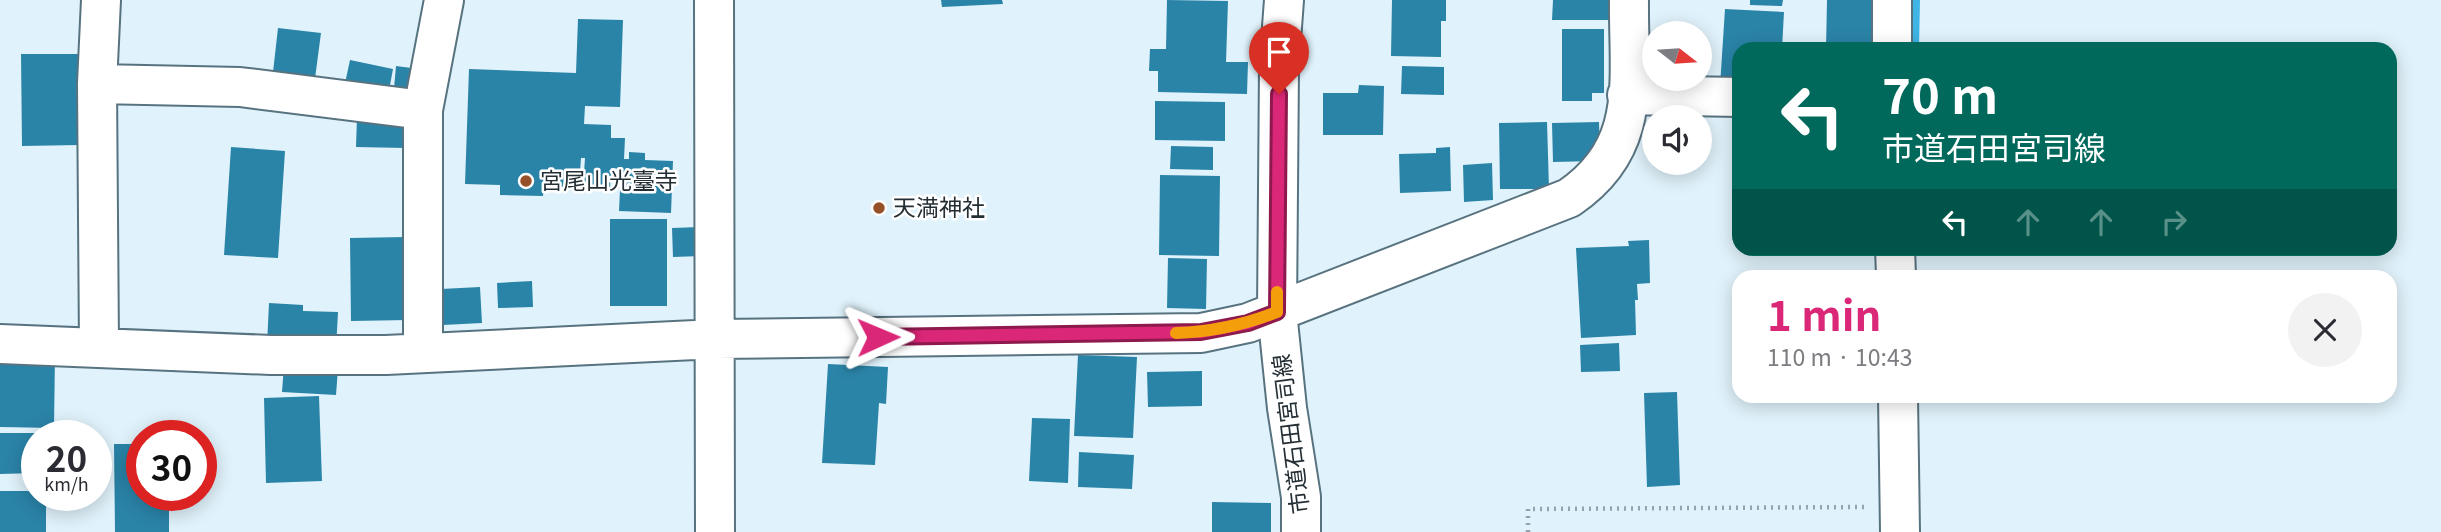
<!DOCTYPE html>
<html lang="en">
<head>
<meta charset="utf-8">
<style>
	:root { --surface:#fff; --page:#f2f2f3; --text:#2b2b33; --muted:#7c7c81; --accent:#db2777 }
	body { margin:0; font-family:Georgia,"Noto Sans JP",serif; background:var(--page); color:var(--text); height:100vh; display:flex; flex-direction:column; font-size:26px; white-space:nowrap }
	* { box-sizing:border-box; margin:0 }
	p { font-size:23px; color:var(--muted) }
	.icon { flex:none; width:38px; height:38px; fill:none; stroke:currentColor; stroke-width:2; stroke-linecap:round; stroke-linejoin:round }
	.map { position:relative; flex:1; overflow:hidden }
	.details { position:absolute; left:1732px; top:270px; width:665px; height:133px; display:flex; flex-direction:column; background:var(--surface); border-radius:21px; box-shadow:0 4px 18px #0003 }
	.details>* { flex:none }
	.top-card { position:absolute; left:1732px; top:42px; width:665px; height:214px; border-radius:21px; box-shadow:0 4px 18px #0003; background:#00695c; color:#fff; overflow:hidden }
	.needle { width:46px; rotate:107deg }
	.buttons { position:absolute; left:1642px; top:21px; display:grid; gap:14px }
	.buttons a { display:grid; place-items:center; width:70px; height:70px; border-radius:50%; background:var(--surface); box-shadow:0 4px 18px #0003; font-size:35px }
	.speed { position:absolute; left:21px; top:420px; display:flex; gap:14px; font-size:35px; font-weight:700; text-align:center }
	.speed>* { display:grid; place-content:center; width:91px; height:91px; border-radius:50%; background:var(--surface); box-shadow:0 4px 18px #0003; line-height:1 }
	.speed small { font-size:18px; font-weight:400 }
	.speed .limit { border:10px solid #d22; background:#fff; color:#111 }
	.pin { position:absolute; display:grid; place-items:center; width:60px; height:60px; color:#fff; margin:-72px -30px; border-radius:50% 50% 50% 0; rotate:-45deg; box-shadow:0 0 7px #0007 }
	.pin .icon { rotate:45deg }
	.me { position:absolute; width:77px; margin:-38px; rotate:89deg; stroke-linejoin:round; filter:drop-shadow(0 0 5px #0008) }
	.turn { display:flex; align-items:center; gap:24px; height:147px; padding:0 35px; font-size:32px }
	.turn .icon { width:91px; height:91px; stroke-width:2.5 }
	.turn b { display:block; font-size:49px; line-height:60px }
	.lanes { display:flex; align-items:center; height:66px; padding:0 35px; background:#0003; justify-content:center; gap:35px; direction:ltr }
	.lanes .off { opacity:.35 }
	.round { display:grid; place-items:center; flex:none; width:74px; height:74px; border-radius:37px; background:var(--page) }
	.headline { display:flex; align-items:center; justify-content:space-between; height:119px; padding:0 35px }
	h1 { font-size:42px; font-weight:700; line-height:52px; color:var(--accent) }
	.map>svg:first-child { display:block }
</style>
</head>
<body>
<div class="map">
<svg width="2441" height="532" viewBox="0 0 2441 532">
	<rect width="100%" height="100%" fill="#e0f2fb"/>
	<g fill="none" stroke-linecap="round" stroke-linejoin="round">
		<!-- stream -->
		<path stroke="#3eb5e5" stroke-width="10" d="M 1914,49 L 1915,0"/>
	</g>
	<!-- building -->
	<path fill="#2a84a8" d="M 941,0 L 1002,0 L 1003,4 L 942,7 Z
		M 1167,0 L 1228,1 L 1226,62 L 1248,62 L 1247,94 L 1158,92 L 1158,71 L 1149,71 L 1150,49 L 1166,49 Z
		M 1392,0 L 1446,0 L 1446,21 L 1441,21 L 1441,57 L 1391,56 Z
		M 1553,0 L 1610,0 L 1610,20 L 1552,20 Z
		M 1750,0 L 1783,0 L 1782,6 L 1750,5 Z
		M 1827,0 L 1885,0 L 1880,49 L 1826,49 Z
		M 1725,9 L 1784,12 L 1782,49 L 1740,49 L 1740,88 L 1720,86 Z
		M 578,19 L 623,20 L 620,107 L 585,106 L 584,124 L 611,125 L 611,138 L 625,138 L 624,159 L 629,159 L 629,152 L 645,153 L 645,160 L 673,161 L 671,213 L 619,211 L 621,169 L 611,168 L 610,189 L 583,188 L 585,158 L 581,158 L 579,188 L 544,186 L 543,196 L 500,195 L 500,185 L 465,184 L 469,69 L 576,73 Z
		M 278,28 L 321,33 L 314,86 L 272,81 Z
		M 1562,29 L 1604,29 L 1604,93 L 1592,93 L 1592,101 L 1562,101 Z
		M 21,54 L 78,54 L 79,145 L 22,146 Z
		M 350,60 L 393,69 L 388,96 L 344,88 Z
		M 396,66 L 419,69 L 416,102 L 393,99 Z
		M 1402,66 L 1444,67 L 1444,95 L 1401,94 Z
		M 1359,85 L 1384,86 L 1383,135 L 1323,135 L 1323,93 L 1358,93 Z
		M 1155,101 L 1225,102 L 1225,141 L 1155,140 Z
		M 357,117 L 406,122 L 406,148 L 356,147 Z
		M 1547,122 L 1549,189 L 1500,189 L 1499,123 Z
		M 1599,122 L 1600,155 L 1596,161 L 1553,162 L 1552,123 Z
		M 1171,146 L 1213,147 L 1213,170 L 1170,169 Z
		M 231,147 L 285,151 L 278,258 L 224,255 Z
		M 1450,147 L 1451,191 L 1400,193 L 1399,154 L 1436,153 L 1436,148 Z
		M 1492,163 L 1493,200 L 1464,202 L 1463,165 Z
		M 1160,175 L 1220,176 L 1219,256 L 1159,255 Z
		M 610,219 L 667,219 L 667,306 L 610,306 Z
		M 700,227 L 701,256 L 673,257 L 672,228 Z
		M 407,237 L 408,320 L 351,321 L 350,238 Z
		M 1649,240 L 1650,283 L 1637,284 L 1638,300 L 1635,300 L 1636,335 L 1581,338 L 1576,248 L 1629,246 L 1628,241 Z
		M 1168,258 L 1207,259 L 1206,309 L 1167,308 Z
		M 532,281 L 533,307 L 498,308 L 497,283 Z
		M 480,287 L 482,323 L 443,325 L 441,289 Z
		M 269,303 L 303,305 L 303,311 L 338,312 L 336,349 L 267,345 Z
		M 1619,343 L 1620,371 L 1581,372 L 1580,345 Z
		M 0,353 L 55,354 L 54,428 L 0,427 Z
		M 1078,355 L 1137,357 L 1133,438 L 1074,436 Z
		M 828,364 L 888,367 L 886,404 L 879,403 L 875,465 L 822,463 Z
		M 284,365 L 338,368 L 336,395 L 282,392 Z
		M 1202,371 L 1202,406 L 1148,407 L 1147,372 Z
		M 1677,392 L 1680,485 L 1647,487 L 1644,393 Z
		M 319,396 L 322,481 L 266,483 L 264,398 Z
		M 1032,418 L 1070,419 L 1068,483 L 1029,481 Z
		M 0,433 L 53,433 L 53,436 L 37,436 L 37,473 L 0,474 Z
		M 114,444 L 142,444 L 142,495 L 169,495 L 169,532 L 115,532 Z
		M 1079,452 L 1134,455 L 1132,489 L 1078,487 Z
		M 0,491 L 37,491 L 37,495 L 46,495 L 46,532 L 0,532 Z
		M 1212,502 L 1271,503 L 1271,532 L 1212,532 Z"/>
	<g fill="none" stroke-linecap="round" stroke-linejoin="round">
		<!-- minor casing -->
		<g stroke="#587380" stroke-width="42">
			<path id="minor" d="M 714,0 L 715,532
				M 1284,0 L 1279,67 L 1277,312 L 1287,408 L 1301,497 L 1301,532
				M 1892,0 L 1892,49
				M 97,84 L 240,87 L 423,110 L 423,353
				M 1627,95 L 1740,97
				M 423,110 L 444,0
				M 1895,248 L 1896,276
				M 0,344 L 271,355 L 386,355 L 716,339 L 1201,333 L 1248,323 L 1569,198 C 1644,147 1628,80 1629,0
				M 99,347 L 97,84 L 101,0
				M 1898,396 L 1900,532"/>
		</g>
		<!-- path -->
		<path stroke="#95a4ac" stroke-width="4.5" stroke-dasharray="2 5" stroke-linecap="butt" d="M 1528,532 L 1528,509 L 1865,507"/>
		<!-- minor -->
		<use href="#minor" stroke="#fff" stroke-width="38"/>
	</g>
	<g fill="none" stroke-linecap="round" stroke-linejoin="round">
		<!-- route casing -->
		<g stroke="#8e194d" stroke-width="18">
			<path id="route" d="M 878,337 L 1201,332 L 1248,323 L 1277,312 L 1279,94"/>
		</g>
		<!-- route -->
		<use href="#route" stroke="#db2777" stroke-width="12"/>
		<!-- slow -->
		<path stroke="#f59e0b" stroke-width="12" d="M 1176,333 C 1211,332 1244,325 1277,312 L 1277,292"/>
	</g>
	<!-- markers -->
	<g fill="#975128" stroke="#fff" stroke-width="2.5">
		<circle cx="526" cy="181" r="7"/>
		<circle cx="879" cy="208" r="7"/>
	</g>
	<g text-anchor="middle" stroke-width="5" stroke-linejoin="round" paint-order="stroke">
		<!-- poi labels -->
		<g font-size="23" fill="#242f35" stroke="#fff" text-anchor="start">
			<text x="540" y="189">宮尾山光臺寺</text>
			<text x="893" y="216">天満神社</text>
		</g>
		<!-- street labels -->
		<g font-size="23" fill="#242f35" stroke="#fff">
			<text transform="translate(1291 434) rotate(-97)" y="8">市道石田宮司線</text>
		</g>
	</g>
</svg>
<div class="buttons">
<a><svg class="needle" viewBox="-14 -14 28 28"><path d="M0-13l5 13h-10z" fill="#e53935"/><path d="M0 13l5-13h-10z" fill="#7c7c81"/></svg></a>
<a><svg class="icon" aria-label="sound" viewBox="0 0 24 24"><path d="M4 9h4l5-4v14l-5-4H4zM17 9q2 3 0 6"/></svg></a>
</div>
<div class="speed"><div>20<small>km/h</small></div><div class="limit">30</div></div>
<div class="pin" style="left:1279px;top:94px;background:#d93025"><svg class="icon" aria-label="arrive" viewBox="0 0 24 24"><path d="M6 21V4h12l-3 4 3 4H6"/></svg></div>
<svg class="me" style="left:878px;top:337px" viewBox="-20 -20 40 40"><path d="M0-17L14 15 0 8-14 15z" fill="#db2777" stroke="#fff" stroke-width="4"/></svg>
<div class="top-card">
<div class="turn"><svg class="icon" aria-label="left" viewBox="0 0 24 24"><path d="M17 20v-9H6M10 6l-5 5 5 5"/></svg><div><b>70 m</b>市道石田宮司線</div></div>
<div class="lanes"><svg class="icon" aria-label="left" viewBox="0 0 24 24"><path d="M17 20v-9H6M10 6l-5 5 5 5"/></svg><svg class="icon off" aria-label="ahead" viewBox="0 0 24 24"><path d="M12 20V5M6 11l6-6 6 6"/></svg><svg class="icon off" aria-label="ahead" viewBox="0 0 24 24"><path d="M12 20V5M6 11l6-6 6 6"/></svg><svg class="icon off" aria-label="right" viewBox="0 0 24 24"><path d="M7 20v-9h11M14 6l5 5-5 5"/></svg></div>
</div>
<section class="details">
<div class="headline"><div><h1>1 min</h1><p>110 m · 10:43</p></div><a class="round"><svg class="icon" aria-label="close" viewBox="0 0 24 24"><path d="M6 6l12 12M18 6L6 18"/></svg></a></div>
</section>
</div>
</body>
</html>
